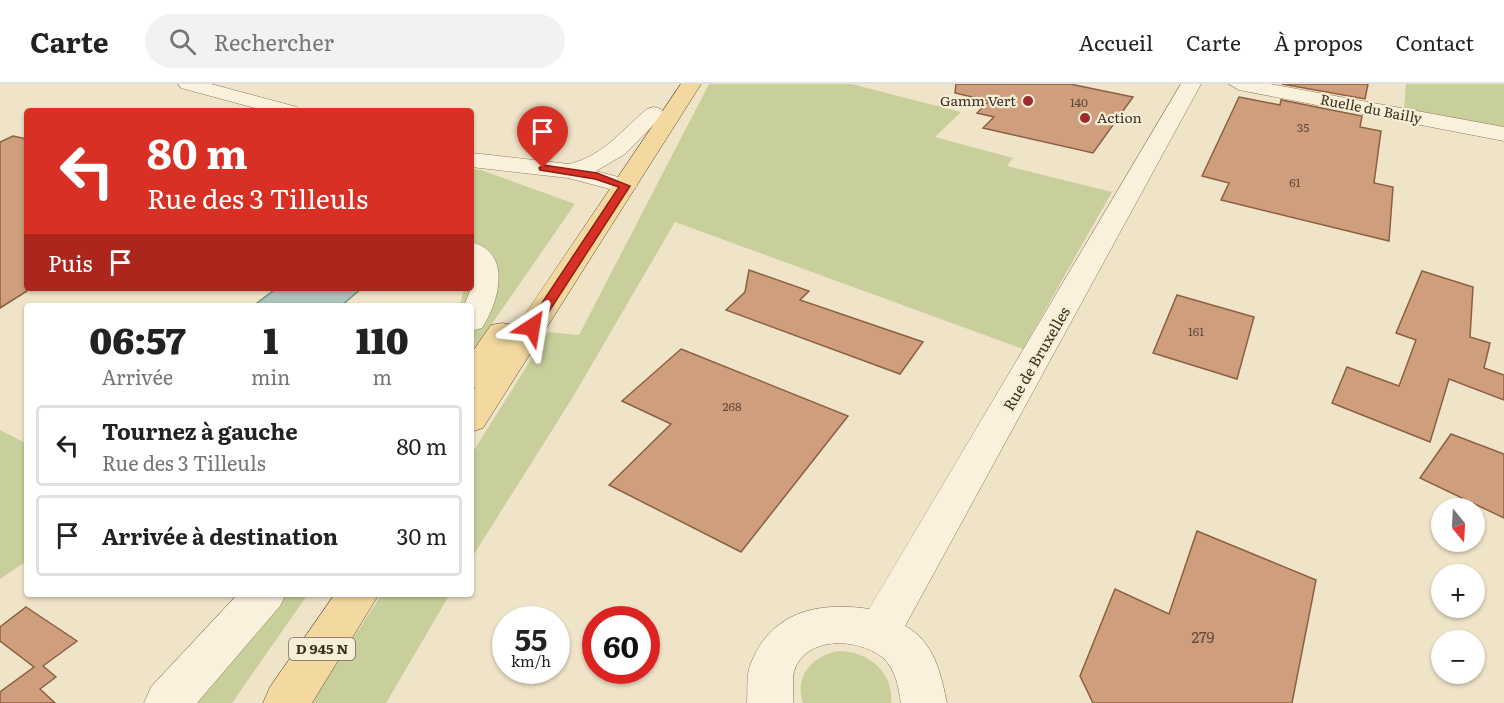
<!DOCTYPE html>
<html lang="fr">
<head>
<meta charset="utf-8">
<style>
	:root { --surface:#fff; --page:#f2f2f2; --text:#222; --muted:#767676; --line:#e0e0e0 }
	body { margin:0; font-family:Literata,serif; background:var(--page); color:var(--text); height:100vh; display:flex; flex-direction:column; font-size:22px; white-space:nowrap }
	* { box-sizing:border-box; margin:0 }
	p { font-size:20px; color:var(--muted) }
	.icon { flex:none; width:33px; height:33px; fill:none; stroke:currentColor; stroke-width:2; stroke-linecap:round; stroke-linejoin:round }
	.map { position:relative; flex:1; overflow:hidden }
	.details { position:absolute; left:24px; top:219px; width:450px; height:294px; display:flex; flex-direction:column; background:var(--surface); border-radius:6px; box-shadow:0 2px 4px #0004 }
	.details>* { flex:none }
	.top-card { position:absolute; left:24px; top:24px; width:450px; height:183px; border-radius:6px; box-shadow:0 2px 4px #0004; background:#d93025; color:#fff; overflow:hidden }
	.needle { width:39px; rotate:162deg }
	.controls { position:absolute; left:1431px; top:414px; display:grid; gap:12px }
	.controls a { display:grid; place-items:center; width:54px; height:54px; border-radius:50%; background:var(--surface); box-shadow:0 2px 4px #0004; font-size:30px }
	.speed { position:absolute; left:492px; top:522px; display:flex; gap:12px; font-size:30px; font-weight:700; text-align:center }
	.speed>* { display:grid; place-content:center; width:78px; height:78px; border-radius:50%; background:var(--surface); box-shadow:0 2px 4px #0004; line-height:1 }
	.speed small { font-size:15px; font-weight:400 }
	.speed .limit { border:9px solid #d22; background:#fff; color:#111 }
	.pin { position:absolute; display:grid; place-items:center; width:51px; height:51px; color:#fff; margin:-62px -26px; border-radius:50% 50% 50% 0; rotate:-45deg; box-shadow:0 0 6px #0007 }
	.pin .icon { rotate:45deg }
	.me { position:absolute; width:66px; margin:-33px; rotate:33deg; stroke-linejoin:round; filter:drop-shadow(0 0 4px #0008) }
	.turn { display:flex; align-items:center; gap:21px; height:126px; padding:0 24px; font-size:27px }
	.turn .icon { width:78px; height:78px; stroke-width:2.5 }
	.turn b { display:block; font-size:42px; line-height:51px }
	.then { display:flex; align-items:center; height:57px; padding:0 24px; background:#0003; gap:12px; font-size:22px }
	.eta { display:flex; justify-content:space-evenly; align-items:center; height:102px; text-align:center }
	.eta b { font-size:36px; font-weight:800; line-height:42px }
	ul { padding:0; list-style:none }
	li { display:flex; align-items:center; gap:18px; height:81px; margin:0 12px 9px; padding:0 12px; border:3px solid var(--line); border-radius:6px }
	li div { flex:1 }
	li b { display:block; font-size:22px }
	li em { font-style:normal }
	header { display:flex; align-items:center; gap:36px; box-sizing:border-box; height:84px; padding:0 30px; background:var(--surface); border-bottom:2px solid var(--line) }
	header strong { font-size:28px }
	nav { display:flex; gap:33px; margin-inline-start:auto; font-size:21px }
	.search { width:420px; height:54px; background:var(--page); display:flex; align-items:center; gap:15px; box-sizing:border-box; padding:0 21px; border-radius:33px; color:var(--muted); font-size:22px }
	.map>svg:first-child { display:block }
</style>
</head>
<body>
<header>
<strong>Carte</strong>
<div class="search"><svg class="icon" aria-label="search" viewBox="0 0 24 24"><circle cx="10" cy="10" r="6"/><path d="M15 15l6 6"/></svg>Rechercher</div>
<nav><a>Accueil</a><a>Carte</a><a>À propos</a><a>Contact</a></nav>
</header>
<div class="map">
<svg width="1504" height="619" viewBox="0 0 1504 619">
	<rect width="100%" height="100%" fill="#f0e4c8"/>
	<!-- green -->
	<path fill="#c9cf9b" d="M 709,0 L 851,0 L 961,28 L 935,53 L 1013,74 L 1007,82 L 1112,108 L 1023,265 L 675,138 L 573,313 L 471,475 L 471,371 L 548,248 L 579,251 Z
		M 1406,0 L 1504,0 L 1504,44 L 1404,25 Z
		M 471,85 L 481,86 L 575,120 L 471,270 L 471,222 L 460,222 L 464,204 L 471,204 Z
		M 0,346 L 27,360 L 27,477 L 0,495 Z
		M 281,510 L 308,510 L 232,619 L 189,619 Z
		M 382,510 L 450,510 L 386,619 L 310,619 Z
		M 838,567 C 867,567 894,587 891,619 L 803,619 C 794,592 812,572 838,567 Z"/>
	<!-- water -->
	<path fill="#a9c4bc" stroke="#6f938a" stroke-width="1.5" d="M 277,204 L 362,204 L 341,222 L 253,222 Z"/>
	<!-- building -->
	<path fill="#cf9f7d" stroke="#8d5f41" stroke-width="1.5" d="M 956,0 L 1070,0 L 1133,13 L 1093,69 L 983,44 L 994,33 L 977,29 L 989,17 L 955,9 Z
		M 1282,0 L 1368,0 L 1365,15 Z
		M 1239,13 L 1280,21 L 1281,16 L 1362,32 L 1360,43 L 1381,47 L 1374,99 L 1393,103 L 1389,157 L 1221,116 L 1229,99 L 1202,92 Z
		M 13,52 L 27,55 L 27,207 L 0,224 L 0,58 Z
		M 749,186 L 809,207 L 800,216 L 923,258 L 900,290 L 726,226 L 745,208 Z
		M 1422,187 L 1473,203 L 1470,253 L 1490,259 L 1484,284 L 1504,291 L 1504,316 L 1449,295 L 1430,358 L 1332,319 L 1347,283 L 1399,302 L 1416,256 L 1396,249 Z
		M 1177,211 L 1254,233 L 1237,295 L 1153,269 Z
		M 681,265 L 848,332 L 741,468 L 609,401 L 671,340 L 622,317 Z
		M 1451,350 L 1504,370 L 1504,434 L 1420,394 Z
		M 1197,447 L 1316,496 L 1292,619 L 1093,619 L 1080,592 L 1115,505 L 1169,530 Z
		M 26,523 L 77,557 L 43,582 L 56,593 L 40,605 L 55,619 L 0,619 L 0,608 L 34,583 L 0,557 L 0,543 Z"/>
	<g fill="none" stroke-linecap="round" stroke-linejoin="round">
		<!-- minor casing -->
		<g stroke="#8d765c" stroke-width="1">
			<path id="minor" d="M 178,0 L 211,0 L 297,23 L 300,27 L 266,27 L 181,4 Z
				M 1181,0 L 1201,0 L 905,542 C 934,557 941,590 947,619 L 901,619 C 898,602 896,585 882,573 C 858,554 806,551 794,587 C 792,596 794,609 793,619 L 747,619 C 748,607 746,593 750,582 C 769,528 818,517 869,525 Z
				M 1229,0 L 1270,0 L 1504,43 L 1504,57 L 1239,6 Z
				M 654,23 L 661,25 L 664,29 L 661,33 L 625,70 L 596,87 L 633,97 L 637,102 L 633,107 L 625,109 L 568,94 L 471,83 L 472,69 L 569,80 C 603,72 622,46 647,25 Z
				M 471,158 C 513,168 499,218 482,244 L 471,247 L 471,222 L 464,222 L 471,204 Z
				M 238,510 L 286,510 L 280,522 L 197,619 L 144,619 L 151,603 Z"/>
		</g>
		<!-- major casing -->
		<g stroke="#5b4430" stroke-width="1">
			<path id="major" d="M 681,0 L 701,0 L 483,344 L 471,348 L 471,310 L 475,303 L 471,305 L 471,270 L 491,241 L 502,239 L 513,241 L 515,245 Z
				M 335,510 L 379,510 L 312,619 L 263,619 L 270,603 Z"/>
		</g>
		<!-- minor -->
		<use href="#minor" fill="#faf1dc" fill-rule="evenodd"/>
		<!-- major -->
		<use href="#major" fill="#f3d9a0" fill-rule="evenodd"/>
	</g>
	<!-- route -->
	<path fill="#d93025" stroke="#8d1f18" stroke-width="1.5" d="M 543,81 L 597,89 L 630,102 L 539,243 L 532,246 L 526,243 L 619,103 L 595,95 L 540,86 L 539,84 Z"/>
	<!-- markers -->
	<g fill="#9e2a2b" stroke="#f7eed8" stroke-width="2">
		<circle cx="1028" cy="17" r="6"/>
		<circle cx="1085" cy="34" r="6"/>
	</g>
	<g text-anchor="middle" stroke-width="4.5" stroke-linejoin="round" paint-order="stroke">
		<!-- number labels -->
		<g font-size="12" fill="#624a37">
			<text x="1079" y="23">140</text>
			<text x="1303" y="48">35</text>
			<text x="1295" y="103">61</text>
			<text x="1196" y="252">161</text>
			<text x="732" y="327">268</text>
		</g>
		<!-- far-poi labels -->
		<g font-size="14" fill="#3d2e20" stroke="#f7eed8" text-anchor="end">
			<text x="1016" y="22">Gamm Vert</text>
			<text x="1097" y="39" text-anchor="start">Action</text>
		</g>
		<!-- far-street labels -->
		<g font-size="14" fill="#3d2e20" stroke="#f7eed8">
			<text transform="translate(1371 25) rotate(11)" y="5">Ruelle du Bailly</text>
		</g>
		<!-- shield labels -->
		<rect fill="#f7eed8" stroke="#756857" stroke-width="1.5" x="289" y="554" width="66" height="22" rx="4.5"/>
		<g font-size="14" font-weight="bold" fill="#3d2e20">
			<text x="322" y="570">D 945 N</text>
		</g>
		<!-- street labels -->
		<g font-size="15" fill="#3d2e20" stroke="#f7eed8">
			<text transform="translate(1037 275) rotate(-60)" y="5">Rue de Bruxelles</text>
		</g>
		<!-- near-number labels -->
		<g font-size="15" fill="#624a37">
			<text x="1203" y="559">279</text>
		</g>
	</g>
</svg>
<div class="controls">
<a><svg class="needle" viewBox="-14 -14 28 28"><path d="M0-13l5 13h-10z" fill="#e53935"/><path d="M0 13l5-13h-10z" fill="#767676"/></svg></a>
<a>+</a>
<a>−</a>
</div>
<div class="speed"><div>55<small>km/h</small></div><div class="limit">60</div></div>
<div class="pin" style="left:543px;top:84px;background:#d93025"><svg class="icon" aria-label="arrive" viewBox="0 0 24 24"><path d="M6 21V4h12l-3 4 3 4H6"/></svg></div>
<svg class="me" style="left:532px;top:243px" viewBox="-20 -20 40 40"><path d="M0-17L14 15 0 8-14 15z" fill="#d93025" stroke="#fff" stroke-width="4"/></svg>
<div class="top-card">
<div class="turn"><svg class="icon" aria-label="left" viewBox="0 0 24 24"><path d="M17 20v-9H6M10 6l-5 5 5 5"/></svg><div><b>80 m</b>Rue des 3 Tilleuls</div></div>
<div class="then">Puis<svg class="icon" aria-label="arrive" viewBox="0 0 24 24"><path d="M6 21V4h12l-3 4 3 4H6"/></svg></div>
</div>
<section class="details">
<div class="eta">
<div><b>06:57</b><p>Arrivée</p></div>
<div><b>1</b><p>min</p></div>
<div><b>110</b><p>m</p></div>
</div>
<ul>
<li><svg class="icon" aria-label="left" viewBox="0 0 24 24"><path d="M17 20v-9H6M10 6l-5 5 5 5"/></svg><div><b>Tournez à gauche</b><p>Rue des 3 Tilleuls</p></div><em>80 m</em></li>
<li><svg class="icon" aria-label="arrive" viewBox="0 0 24 24"><path d="M6 21V4h12l-3 4 3 4H6"/></svg><div><b>Arrivée à destination</b></div><em>30 m</em></li>
</ul>
</section>
</div>
</body>
</html>
